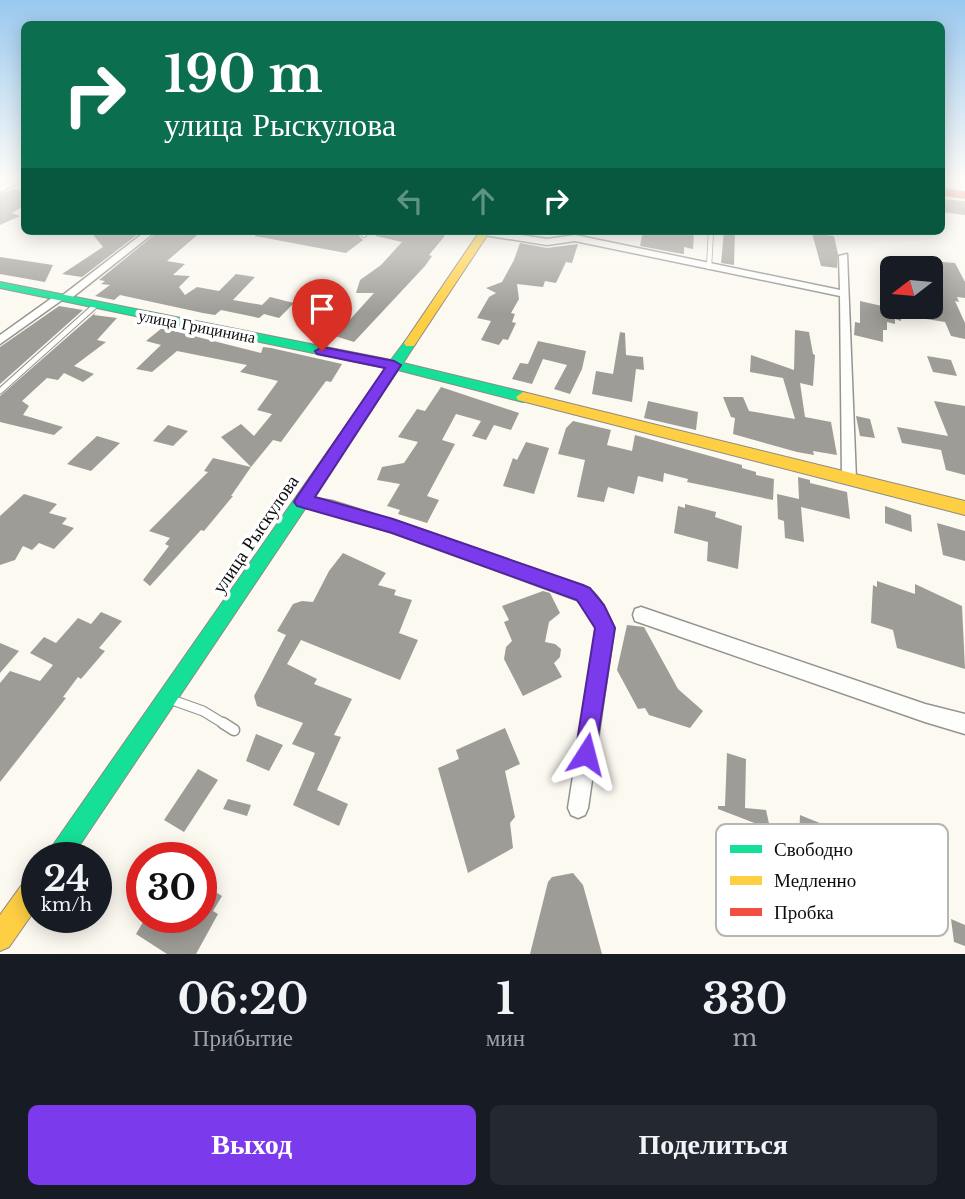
<!DOCTYPE html>
<html lang="ru">
<head>
<meta charset="utf-8">
<style>
	:root { --surface:#171b24; --page:#242831; --text:#f1f3f6; --muted:#9ea1a6; --accent:#7c3aed }
	body { margin:0; font-family:"Libre Baskerville",serif; background:var(--page); color:var(--text); height:100vh; display:flex; flex-direction:column; font-size:26px; white-space:nowrap }
	* { box-sizing:border-box; margin:0 }
	p { font-size:23px; color:var(--muted) }
	.icon { flex:none; width:38px; height:38px; fill:none; stroke:currentColor; stroke-width:2; stroke-linecap:round; stroke-linejoin:round }
	.map { position:relative; height:954px; overflow:hidden }
	.sheet { display:flex; flex-direction:column; background:var(--surface); flex:1 }
	.sheet>* { flex:none }
	.hud { position:absolute; left:21px; top:21px; width:924px; height:214px; border-radius:10px; box-shadow:0 4px 18px #0003; background:#0b6e4f; color:#fff; overflow:hidden }
	.needle { width:46px; rotate:254deg }
	.tools { position:absolute; left:880px; top:256px; display:grid; gap:14px }
	.tools a { display:grid; place-items:center; width:63px; height:63px; border-radius:10px; background:var(--surface); box-shadow:0 4px 18px #0003; font-size:35px }
	.speed { position:absolute; left:21px; top:842px; display:flex; gap:14px; font-size:35px; font-weight:700; text-align:center }
	.speed>* { display:grid; place-content:center; width:91px; height:91px; border-radius:50%; background:var(--surface); box-shadow:0 4px 18px #0003; line-height:1 }
	.speed small { font-size:18px; font-weight:400 }
	.speed .limit { border:10px solid #d22; background:#fff; color:#111 }
	.pin { position:absolute; display:grid; place-items:center; width:60px; height:60px; color:#fff; margin:-72px -30px; border-radius:50% 50% 50% 0; rotate:-45deg; box-shadow:0 0 7px #0007 }
	.pin .icon { rotate:45deg }
	.me { position:absolute; width:77px; margin:-38px; rotate:9deg; stroke-linejoin:round; filter:drop-shadow(0 0 5px #0008) }
	.turn { display:flex; align-items:center; gap:24px; height:147px; padding:0 28px; font-size:32px }
	.turn .icon { width:91px; height:91px; stroke-width:2.5 }
	.turn b { display:block; font-size:49px; line-height:60px }
	.lanes { display:flex; align-items:center; height:66px; padding:0 28px; background:#0003; justify-content:center; gap:35px; direction:ltr }
	.lanes .off { opacity:.35 }
	.eta { display:flex; justify-content:space-evenly; align-items:center; height:119px; text-align:center }
	.eta b { font-size:42px; font-weight:700; line-height:49px }
	.button { display:flex; gap:14px; margin-top:auto; padding:14px 28px }
	.button a { flex:1; height:80px; border-radius:10px; background:var(--accent); color:#fff; font-size:28px; font-weight:700; line-height:80px; text-align:center }
	.button a+a { background:var(--page); color:var(--text) }
	.map>svg:first-child { display:block }
</style>
</head>
<body>
<div class="map">
<svg width="965" height="954" viewBox="0 0 965 954">
	<rect width="100%" height="100%" fill="#fbf9f0"/>
	<!-- building -->
	<path fill="#9e9c96" d="M 12,189 L 24,190 L 24,206 L 12,213 L 20,216 L 0,225 L 0,194 Z
		M 942,199 L 965,201 L 965,215 L 942,212 Z
		M 90,231 L 142,231 L 82,277 L 62,274 L 103,247 Z
		M 159,231 L 202,231 L 167,261 L 185,264 L 173,275 L 190,276 L 179,287 L 185,295 L 197,287 L 219,291 L 236,274 L 255,277 L 233,300 L 262,305 L 270,297 L 294,303 L 279,318 L 264,314 L 259,318 L 221,310 L 215,315 L 203,313 L 120,295 L 114,300 L 95,296 L 110,285 L 101,284 L 105,281 L 99,280 Z
		M 256,231 L 361,231 L 359,236 L 363,240 L 346,253 L 255,236 Z
		M 377,231 L 445,231 L 444,237 L 429,255 L 432,256 L 425,266 L 354,342 L 335,336 L 374,293 L 356,293 L 360,280 L 381,265 L 402,242 L 376,236 Z
		M 643,231 L 694,231 L 693,249 L 684,247 L 684,254 L 677,253 L 640,246 Z
		M 724,231 L 735,231 L 734,265 L 721,263 Z
		M 812,233 L 834,236 L 838,254 L 837,268 L 821,266 Z
		M 520,243 L 547,248 L 578,244 L 572,263 L 566,262 L 556,283 L 545,281 L 543,287 L 517,284 L 519,299 L 511,313 L 515,314 L 512,322 L 516,323 L 508,340 L 503,339 L 499,345 L 481,340 L 491,321 L 477,318 L 489,297 L 496,293 L 486,288 L 502,282 L 514,260 Z
		M 0,257 L 53,265 L 45,282 L 0,274 Z
		M 930,261 L 955,263 L 965,282 L 965,298 L 957,297 L 959,302 L 955,301 L 965,323 L 965,339 L 951,336 L 945,322 L 901,315 L 901,321 L 895,319 L 895,324 L 887,322 L 887,330 L 883,330 L 883,342 L 854,335 L 855,322 L 860,323 L 860,301 L 882,306 L 931,306 L 931,284 L 941,286 Z
		M 59,306 L 83,310 L 0,384 L 0,347 Z
		M 96,312 L 94,315 L 117,318 L 97,340 L 106,342 L 74,366 L 94,374 L 83,382 L 64,373 L 58,380 L 47,378 L 22,401 L 29,406 L 23,415 L 63,427 L 54,435 L 0,422 L 0,396 Z
		M 162,328 L 261,353 L 263,347 L 271,348 L 342,364 L 331,382 L 326,381 L 281,442 L 273,440 L 251,467 L 221,437 L 241,424 L 254,436 L 272,414 L 257,410 L 278,381 L 240,372 L 247,365 L 177,351 L 152,372 L 136,369 L 161,345 L 146,341 Z
		M 795,330 L 809,332 L 813,354 L 815,355 L 813,386 L 800,383 L 805,417 L 831,422 L 837,455 L 813,451 L 814,455 L 797,452 L 733,434 L 735,418 L 731,417 L 723,397 L 743,397 L 749,411 L 795,419 L 783,378 L 750,372 L 751,355 L 794,370 Z
		M 620,332 L 625,333 L 626,355 L 643,357 L 644,370 L 636,369 L 632,402 L 592,394 L 596,371 L 613,374 Z
		M 538,341 L 586,351 L 582,369 L 570,394 L 554,389 L 567,365 L 543,359 L 532,384 L 512,379 L 520,363 L 528,364 Z
		M 927,356 L 951,360 L 957,376 L 933,372 Z
		M 441,387 L 519,413 L 511,430 L 494,425 L 486,440 L 472,436 L 481,421 L 456,414 L 442,440 L 455,444 L 427,496 L 439,500 L 427,523 L 398,514 L 400,510 L 387,506 L 400,484 L 377,480 L 382,467 L 404,463 L 418,442 L 398,437 L 417,409 L 425,411 Z
		M 648,401 L 698,412 L 696,430 L 644,418 Z
		M 934,401 L 965,406 L 965,475 L 946,470 L 941,450 L 902,443 L 897,427 L 948,436 Z
		M 856,416 L 870,419 L 875,438 L 860,436 Z
		M 573,421 L 611,430 L 607,445 L 632,451 L 635,435 L 742,465 L 742,468 L 756,472 L 756,475 L 774,479 L 773,500 L 687,482 L 688,479 L 664,473 L 663,482 L 638,476 L 634,494 L 608,487 L 604,502 L 577,497 L 585,460 L 558,454 L 566,428 Z
		M 168,425 L 188,431 L 173,446 L 153,441 Z
		M 97,436 L 120,443 L 91,471 L 67,464 Z
		M 526,442 L 549,448 L 534,494 L 503,486 L 513,458 L 517,460 Z
		M 213,458 L 251,467 L 231,496 L 233,496 L 204,531 L 201,530 L 150,586 L 143,580 L 169,546 L 165,544 L 170,538 L 149,531 L 208,472 L 204,471 Z
		M 798,477 L 810,480 L 810,483 L 847,492 L 850,519 L 801,507 L 804,542 L 785,538 L 784,521 L 778,519 L 777,494 L 799,499 Z
		M 24,494 L 57,504 L 49,513 L 67,518 L 62,524 L 74,528 L 54,549 L 39,543 L 32,550 L 23,546 L 15,560 L 0,565 L 0,516 Z
		M 685,504 L 716,512 L 715,517 L 742,526 L 738,569 L 707,561 L 708,542 L 674,533 L 678,506 L 685,508 Z
		M 885,506 L 911,515 L 912,532 L 885,523 Z
		M 937,523 L 965,531 L 965,561 L 943,555 Z
		M 343,553 L 386,573 L 378,585 L 396,590 L 394,595 L 412,600 L 399,633 L 418,640 L 400,680 L 301,640 L 287,664 L 317,679 L 314,684 L 352,699 L 334,735 L 341,737 L 317,790 L 348,804 L 339,826 L 293,805 L 315,753 L 292,744 L 303,723 L 257,706 L 254,696 L 286,635 L 277,631 L 293,604 L 302,601 L 313,602 L 329,571 Z
		M 877,581 L 915,594 L 915,584 L 962,606 L 965,669 L 897,648 L 893,630 L 871,623 L 873,585 L 877,587 Z
		M 543,591 L 550,593 L 560,613 L 549,622 L 545,642 L 555,644 L 561,649 L 560,657 L 554,663 L 562,677 L 523,696 L 504,659 L 506,647 L 512,641 L 504,622 L 509,620 L 502,606 Z
		M 101,612 L 122,621 L 99,648 L 105,651 L 81,679 L 78,677 L 63,697 L 66,698 L 0,782 L 0,683 L 10,671 L 40,681 L 53,665 L 30,653 L 44,637 L 56,643 L 78,618 L 91,624 Z
		M 627,625 L 644,627 L 678,689 L 703,711 L 690,728 L 649,715 L 645,708 L 638,709 L 617,670 Z
		M 0,643 L 19,651 L 0,673 Z
		M 505,728 L 520,764 L 505,771 L 515,817 L 510,823 L 513,848 L 468,873 L 438,768 L 459,759 L 456,750 Z
		M 256,734 L 283,745 L 269,771 L 246,761 Z
		M 727,753 L 746,759 L 745,808 L 766,810 L 770,828 L 757,827 L 757,824 L 718,809 L 718,806 L 725,806 Z
		M 198,769 L 218,780 L 184,832 L 164,820 Z
		M 228,799 L 251,805 L 247,816 L 223,809 Z
		M 800,815 L 879,847 L 881,874 L 799,840 Z
		M 573,873 L 583,885 L 602,954 L 530,954 L 548,882 L 552,877 Z
		M 201,883 L 222,896 L 213,911 L 218,914 L 196,954 L 167,954 L 136,934 L 146,917 L 201,917 Z
		M 951,919 L 965,925 L 965,946 L 954,942 Z"/>
	<g fill="none" stroke-linecap="round" stroke-linejoin="round">
		<!-- lane-far3 casing -->
		<g stroke="#94938f" stroke-width="6">
			<path id="lane-far3" d="M 364,235 L 367,231
				M 709,267 L 711,231"/>
		</g>
		<!-- lane-far2 casing -->
		<g stroke="#94938f" stroke-width="7">
			<path id="lane-far2" d="M 0,391 L 96,305"/>
		</g>
		<!-- lane-far1 casing -->
		<g stroke="#94938f" stroke-width="11">
			<path id="lane-far1" d="M 175,701 L 203,711 L 226,725"/>
		</g>
		<!-- lane casing -->
		<g stroke="#94938f" stroke-width="13">
			<path id="lane" d="M 223,723 L 234,730"/>
		</g>
		<!-- street casing -->
		<g stroke="#94938f" stroke-width="3">
			<path id="street" d="M 12,180 L 23,180 L 0,192 L 0,187 Z
				M 146,231 L 156,231 L 69,300 L 62,300 L 0,344 L 0,335 L 56,295 L 63,295 Z
				M 480,231 L 495,231 L 547,239 L 575,235 L 840,290 L 839,256 L 847,254 L 856,479 L 854,483 L 844,483 L 842,479 L 840,296 L 575,241 L 547,245 L 484,235 Z
				M 303,496 L 332,501 L 393,520 L 583,586 C 600,593 607,613 614,628 L 588,808 L 585,815 L 578,818 L 571,815 L 568,808 L 596,628 L 592,616 L 577,600 L 391,532 L 332,513 L 298,506 L 296,502 L 298,498 Z
				M 641,607 L 925,704 L 965,714 L 965,734 L 925,722 L 641,623 L 635,621 L 633,615 L 635,609 Z"/>
		</g>
		<!-- fast casing -->
		<g stroke="#8b8a86" stroke-width="2">
			<path id="fast" d="M 0,282 L 391,360 L 406,340 L 410,339 L 416,343 L 403,363 L 523,392 L 530,397 L 523,402 L 398,370 L 71,858 L 44,858 L 386,368 L 0,288 Z"/>
		</g>
		<!-- slow casing -->
		<g stroke="#8b8a86" stroke-width="2">
			<path id="slow" d="M 480,231 L 490,231 L 414,346 L 406,346 L 404,343 Z
				M 523,392 L 965,501 L 965,515 L 518,400 L 516,397 Z
				M 37,872 L 37,907 L 9,947 L 0,951 L 0,915 L 28,876 Z"/>
		</g>
		<!-- jam casing -->
		<g stroke="#8b8a86" stroke-width="2">
			<path id="jam" d="M 942,189 L 965,192 L 965,198 L 942,195 Z"/>
		</g>
		<!-- lane-far3 -->
		<use href="#lane-far3" stroke="#fefefd" stroke-width="4.5"/>
		<!-- lane-far2 -->
		<use href="#lane-far2" stroke="#fefefd" stroke-width="5"/>
		<!-- lane-far1 -->
		<use href="#lane-far1" stroke="#fefefd" stroke-width="9"/>
		<!-- lane -->
		<use href="#lane" stroke="#fefefd" stroke-width="10"/>
		<!-- street -->
		<use href="#street" fill="#fefefd" fill-rule="evenodd"/>
		<!-- fast -->
		<use href="#fast" fill="#16e098" fill-rule="evenodd"/>
		<!-- slow -->
		<use href="#slow" fill="#ffcf43" fill-rule="evenodd"/>
		<!-- jam -->
		<use href="#jam" fill="#f24e42" fill-rule="evenodd"/>
	</g>
	<!-- sky -->
	<linearGradient id="sky" x2="0" y2="1"><stop stop-color="#99c8ef"/><stop offset="0.57" stop-color="#fdfcf8"/><stop offset="1" stop-color="#fdfcf8" stop-opacity="0"/></linearGradient>
	<rect width="965" height="314" fill="url(#sky)"/>
	<!-- route -->
	<path fill="#7c3aed" stroke="#51269a" stroke-width="2" d="M 322,347 L 394,361 L 401,365 L 315,497 L 393,519 L 583,585 L 590,588 L 604,605 L 615,628 L 594,762 L 586,765 L 578,762 L 575,754 L 595,628 L 577,600 L 392,533 L 297,506 L 294,502 L 297,497 L 385,368 L 317,354 L 315,351 Z"/>
	<g text-anchor="middle" stroke-width="7" stroke-linejoin="round" paint-order="stroke">
		<!-- far-street labels -->
		<g font-size="16" fill="#0d0d0d" stroke="#fff">
			<text transform="translate(197 326) rotate(11)" y="6">улица Грицинина</text>
		</g>
		<!-- street labels -->
		<g font-size="19" fill="#0d0d0d" stroke="#fff">
			<text transform="translate(255 534) rotate(-56)" y="7">улица Рыскулова</text>
		</g>
	</g>
	<!-- legend -->
	<rect x="716" y="824" width="232" height="112" rx="10" fill="#fff" stroke="#b6b6b6" stroke-width="2"/>
	<rect x="730" y="845" width="32" height="8" fill="#16e098"/>
	<rect x="730" y="876" width="32" height="9" fill="#ffcf43"/>
	<rect x="730" y="908" width="32" height="8" fill="#f24e42"/>
	<g font-size="19" fill="#0d0d0d">
		<text x="774" y="856">Свободно</text>
		<text x="774" y="887">Медленно</text>
		<text x="774" y="919">Пробка</text>
	</g>
</svg>
<div class="tools">
<a><svg class="needle" viewBox="-14 -14 28 28"><path d="M0-13l5 13h-10z" fill="#e53935"/><path d="M0 13l5-13h-10z" fill="#9ea1a6"/></svg></a>
</div>
<div class="speed"><div>24<small>km/h</small></div><div class="limit">30</div></div>
<div class="pin" style="left:322px;top:351px;background:#d93025"><svg class="icon" aria-label="arrive" viewBox="0 0 24 24"><path d="M6 21V4h12l-3 4 3 4H6"/></svg></div>
<svg class="me" style="left:586px;top:754px" viewBox="-20 -20 40 40"><path d="M0-17L14 15 0 8-14 15z" fill="#7c3aed" stroke="#fff" stroke-width="4"/></svg>
<div class="hud">
<div class="turn"><svg class="icon" aria-label="right" viewBox="0 0 24 24"><path d="M7 20v-9h11M14 6l5 5-5 5"/></svg><div><b>190 m</b>улица Рыскулова</div></div>
<div class="lanes"><svg class="icon off" aria-label="left" viewBox="0 0 24 24"><path d="M17 20v-9H6M10 6l-5 5 5 5"/></svg><svg class="icon off" aria-label="ahead" viewBox="0 0 24 24"><path d="M12 20V5M6 11l6-6 6 6"/></svg><svg class="icon" aria-label="right" viewBox="0 0 24 24"><path d="M7 20v-9h11M14 6l5 5-5 5"/></svg></div>
</div>
</div>
<section class="sheet">
<div class="eta">
<div><b>06:20</b><p>Прибытие</p></div>
<div><b>1</b><p>мин</p></div>
<div><b>330</b><p>m</p></div>
</div>
<div class="button"><a>Выход</a><a>Поделиться</a></div>
</section>
</body>
</html>
